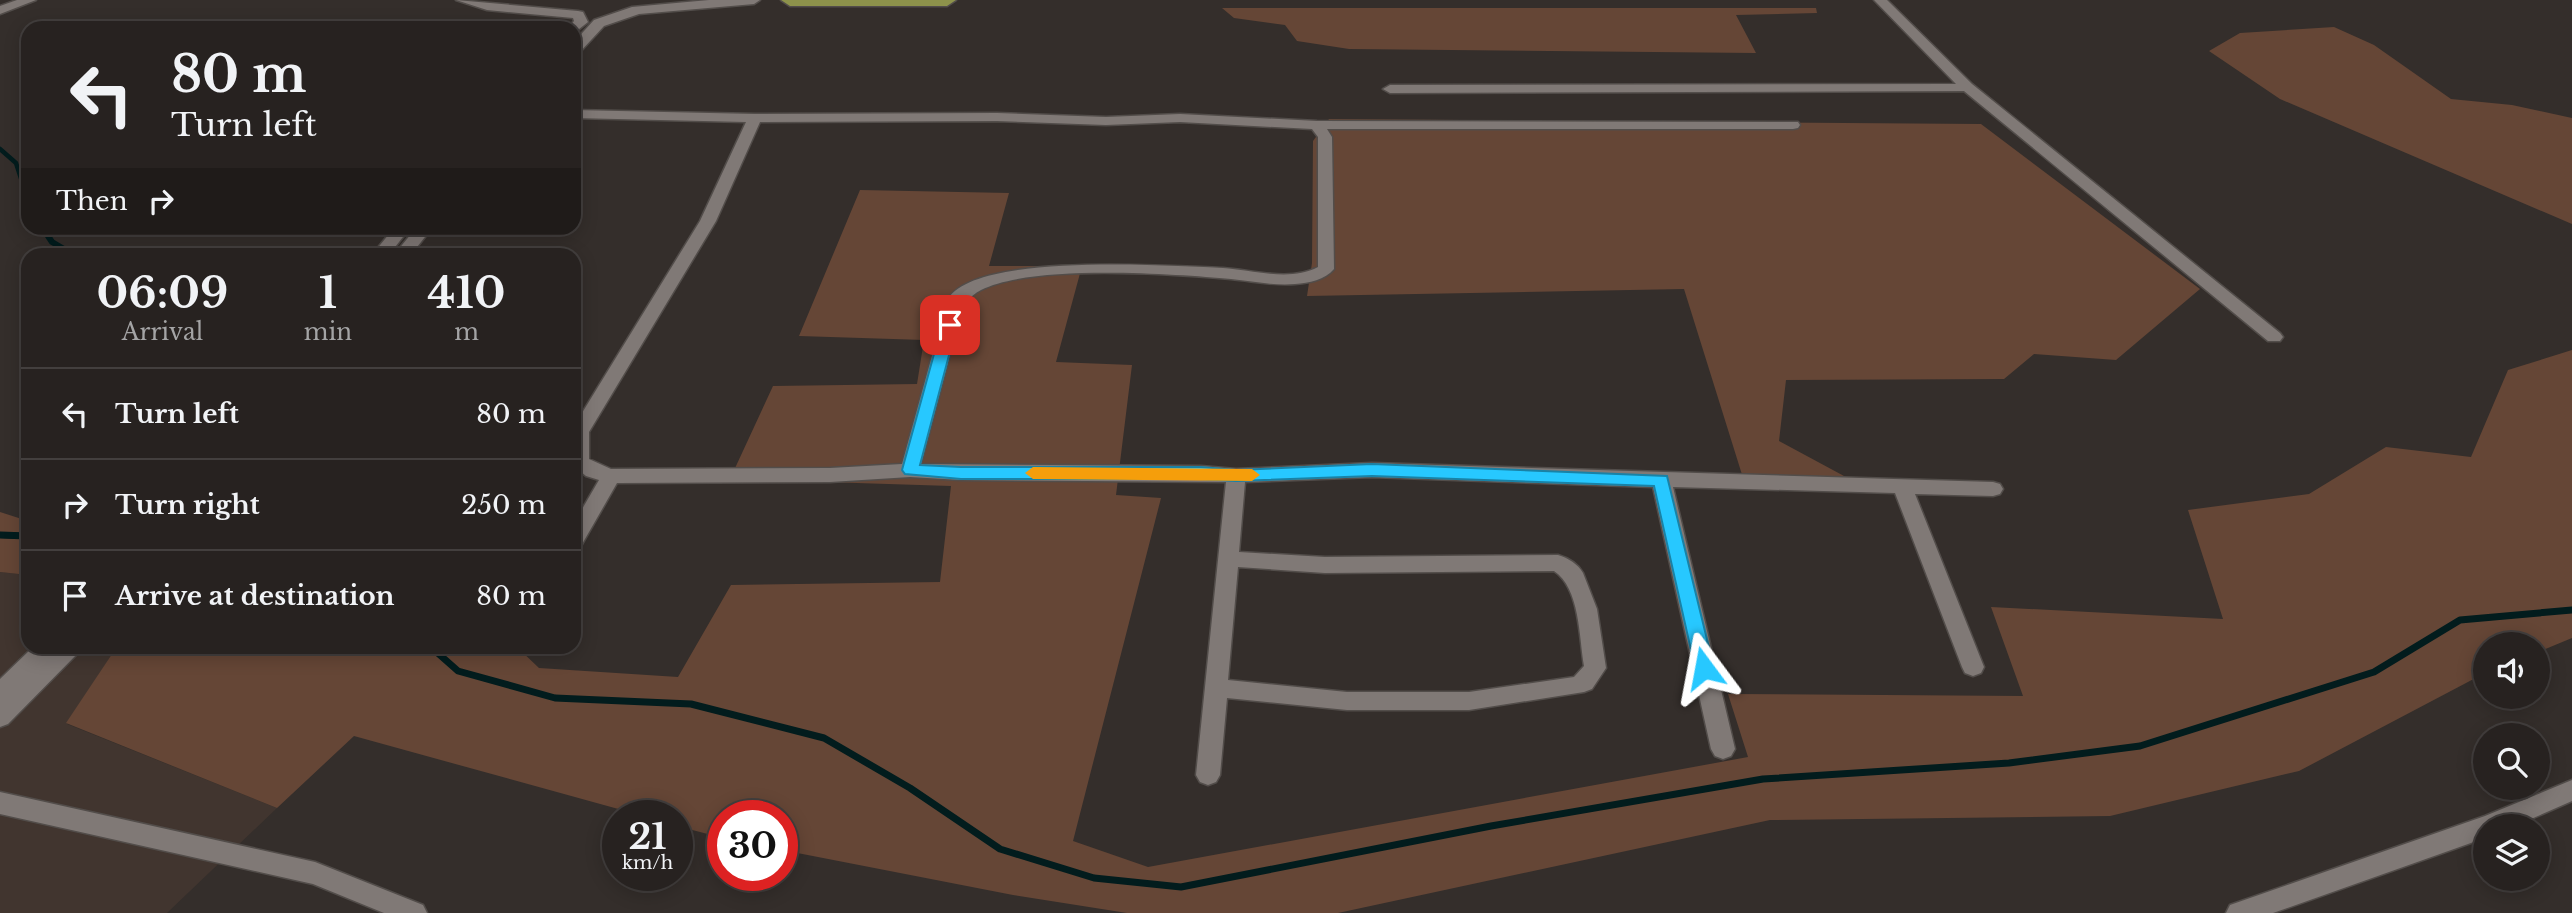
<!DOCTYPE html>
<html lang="en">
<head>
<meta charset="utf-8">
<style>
	:root { --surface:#272220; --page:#332f2d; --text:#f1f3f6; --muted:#a4a4a5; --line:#433f3e }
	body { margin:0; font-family:"Libre Baskerville",serif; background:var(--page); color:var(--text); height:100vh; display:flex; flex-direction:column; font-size:26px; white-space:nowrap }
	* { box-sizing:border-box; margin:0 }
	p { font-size:23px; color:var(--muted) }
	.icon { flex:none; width:38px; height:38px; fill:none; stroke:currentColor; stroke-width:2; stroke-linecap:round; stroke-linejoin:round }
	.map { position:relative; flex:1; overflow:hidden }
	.panel { position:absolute; left:21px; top:248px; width:560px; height:406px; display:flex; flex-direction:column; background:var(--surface); border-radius:21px; box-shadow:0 4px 18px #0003,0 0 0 2px var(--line) }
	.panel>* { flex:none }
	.banner { position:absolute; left:21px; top:21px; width:560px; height:214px; border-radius:21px; box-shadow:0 4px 18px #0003,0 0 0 2px var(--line); background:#272220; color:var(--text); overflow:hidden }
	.buttons { position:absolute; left:2473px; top:632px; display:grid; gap:14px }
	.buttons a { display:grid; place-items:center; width:77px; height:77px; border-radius:50%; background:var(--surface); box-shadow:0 4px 18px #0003,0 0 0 2px var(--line); font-size:35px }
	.speed { position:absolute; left:602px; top:800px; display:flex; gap:14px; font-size:35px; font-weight:700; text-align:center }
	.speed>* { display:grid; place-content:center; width:91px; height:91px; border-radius:50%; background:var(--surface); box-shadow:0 4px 18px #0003,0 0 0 2px var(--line); line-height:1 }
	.speed small { font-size:18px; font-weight:400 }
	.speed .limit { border:10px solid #d22; background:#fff; color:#111 }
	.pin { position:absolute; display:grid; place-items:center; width:60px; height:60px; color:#fff; margin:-30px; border-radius:14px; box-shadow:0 4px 10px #0006 }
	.me { position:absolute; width:77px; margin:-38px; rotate:347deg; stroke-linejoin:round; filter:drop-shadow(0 0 5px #0008) }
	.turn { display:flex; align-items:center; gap:24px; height:147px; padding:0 35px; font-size:32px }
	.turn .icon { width:91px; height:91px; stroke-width:2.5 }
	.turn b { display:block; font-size:49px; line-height:60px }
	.then { display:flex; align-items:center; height:66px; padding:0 35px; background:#0003; gap:14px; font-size:26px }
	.eta { display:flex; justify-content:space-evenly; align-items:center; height:119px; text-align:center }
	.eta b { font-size:42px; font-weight:700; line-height:49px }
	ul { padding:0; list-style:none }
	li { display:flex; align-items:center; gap:21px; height:91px; padding:0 35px; border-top:2px solid var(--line) }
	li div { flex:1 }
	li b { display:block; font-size:26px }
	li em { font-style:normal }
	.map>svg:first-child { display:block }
</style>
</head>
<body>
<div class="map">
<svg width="2572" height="913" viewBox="0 0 2572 913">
	<rect width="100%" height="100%" fill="#342e2b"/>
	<!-- built -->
	<path fill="#41352f" d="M 0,572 L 28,575 L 28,648 L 116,648 L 67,724 L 277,808 L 167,913 L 0,913 Z"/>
	<!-- green -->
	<path fill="#654636" d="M 1222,8 L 1816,8 L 1817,13 L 1736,15 L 1756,53 L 1349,49 L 1297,41 L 1285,25 L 1234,18 Z
		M 2334,27 L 2374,45 L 2451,99 L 2512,105 L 2572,118 L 2572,224 L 2280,99 L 2209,51 L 2240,33 Z
		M 1329,119 L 1981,124 L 2200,289 L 2116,360 L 2034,354 L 2004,379 L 1786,380 L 1779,441 L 1857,483 L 1744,481 L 1684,289 L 1307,296 L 1312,263 L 1313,141 Z
		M 860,190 L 1009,193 L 989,266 L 1082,266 L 1056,362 L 1132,365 L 1116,495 L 1161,498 L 1073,841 L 1148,867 L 1748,757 L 1728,694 L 2023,696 L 1991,607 L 2223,619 L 2188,510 L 2309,494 L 2386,447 L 2471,457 L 2508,370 L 2572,350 L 2572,638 L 2538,652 L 2538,644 L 2485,644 L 2485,673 L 2299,771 L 2110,816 L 1770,820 L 1338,913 L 1127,913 L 1013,895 L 782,850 L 782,816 L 723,816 L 723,838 L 677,826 L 677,816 L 640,815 L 354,736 L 277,808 L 66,723 L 116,648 L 518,648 L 539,668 L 678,677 L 731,585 L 940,582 L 951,486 L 730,479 L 773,386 L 917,384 L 924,340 L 799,336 Z
		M 0,512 L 28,521 L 28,575 L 0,572 Z"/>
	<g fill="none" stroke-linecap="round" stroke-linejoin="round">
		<!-- stream-far2 -->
		<path stroke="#021c1d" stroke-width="4.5" d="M 0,149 L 16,163 L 28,200
			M 43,228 L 49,237"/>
		<!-- stream-far1 -->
		<path stroke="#021c1d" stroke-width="6" d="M 48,236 L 52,242 L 76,256
			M 0,535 L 28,536"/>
		<!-- stream -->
		<path stroke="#021c1d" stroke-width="7" d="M 0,535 L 28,536
			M 432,648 L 458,671 L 555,698 L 691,704 L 824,738 L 910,788 L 1000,849 L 1094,878 L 1181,887 L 1491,826 L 1763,779 L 2009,763 L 2140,746 L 2374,672 L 2460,620 L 2572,610"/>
		<!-- minor casing -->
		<g stroke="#524d4a" stroke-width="3">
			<path id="minor" d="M 17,0 L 36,0 L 0,14 L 0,6 Z
				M 456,0 L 578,11 L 583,12 L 588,22 L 574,33 L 574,28 L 568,28 L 574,21 L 573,18 L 487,10 Z
				M 709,0 L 760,0 L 754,4 L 639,14 L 604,26 L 579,53 L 574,54 L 574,42 L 594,20 L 632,7 Z
				M 1874,0 L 1887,0 L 1972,84 L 2280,333 L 2283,337 L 2280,341 L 2268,341 L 1964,91 L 1390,93 L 1383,89 L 1390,85 L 1956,84 Z
				M 574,110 L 755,114 L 997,113 L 1106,117 L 1180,114 L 1317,121 L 1798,122 L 1800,125 L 1798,128 L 1793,129 L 1327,129 L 1332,137 L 1334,269 C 1325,280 1309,283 1295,284 C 1274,286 1253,281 1231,279 C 1172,274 1033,264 981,290 C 975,293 970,298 964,302 L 921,464 L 1201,466 L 1236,469 L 1372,463 L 1993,482 L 2000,484 L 2003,489 L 2000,494 L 1993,496 L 1915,494 L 1984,667 L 1981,673 L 1973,676 L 1965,673 L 1962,667 L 1895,493 L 1673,487 L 1735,749 L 1731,756 L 1723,759 L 1715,756 L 1711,749 L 1653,487 L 1372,477 L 1245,482 L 1239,552 L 1325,557 L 1558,555 C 1568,558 1578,564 1583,573 L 1597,609 L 1606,668 L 1592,689 L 1584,692 L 1469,710 L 1347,710 L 1227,698 L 1220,775 L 1216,782 L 1208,785 L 1200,782 L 1196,775 L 1226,482 L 961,480 L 910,477 L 830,482 L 617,483 L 581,546 L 574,549 L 574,523 L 599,480 L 586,476 L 574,466 L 574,426 L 700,221 L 746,122 L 574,118 ZM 997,121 L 1106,125 L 1180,122 L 1312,129 L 1318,137 L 1318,267 C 1290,282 1253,270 1223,268 C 1172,266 976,252 948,299 C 941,312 939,331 935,345 C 924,385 913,424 902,464 L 830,468 L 611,469 L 589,459 L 589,432 L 716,221 L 760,122 ZM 1238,567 L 1325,573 L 1554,571 C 1580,588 1579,637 1584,666 L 1574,677 L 1469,692 L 1347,692 L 1228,680 Z
				M 394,228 L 410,228 L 388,256 L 371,256 Z
				M 416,228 L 432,228 L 410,256 L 393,256 Z
				M 32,648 L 56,648 L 54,651 L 58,648 L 83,648 L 8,724 L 0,727 L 0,679 Z
				M 2572,780 L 2572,801 L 2515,826 L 2485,826 L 2485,838 L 2273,913 L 2226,913 L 2230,905 L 2485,816 Z
				M 0,792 L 315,862 L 423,905 L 427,913 L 384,913 L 313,884 L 0,814 Z"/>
		</g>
		<!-- highway casing -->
		<g stroke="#524d4a" stroke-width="3">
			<path id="highway" d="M 781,0 L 956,0 L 947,6 L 790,6 Z"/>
		</g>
		<!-- minor -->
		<use href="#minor" fill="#807976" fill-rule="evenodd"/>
		<!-- highway -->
		<use href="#highway" fill="#8d924b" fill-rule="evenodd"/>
	</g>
	<!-- route -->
	<path fill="#27c8ff" stroke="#1982a6" stroke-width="2" d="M 950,320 L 957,325 L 920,465 L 961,467 L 1201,467 L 1236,470 L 1372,464 L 1667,476 L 1714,668 L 1711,674 L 1704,676 L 1698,674 L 1695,668 L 1654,486 L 1372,476 L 1236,481 L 1201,479 L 961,479 L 905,474 L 902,470 L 942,325 Z"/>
	<!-- slow -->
	<path fill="#f59e0b" d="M 1033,467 L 1252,469 L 1260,475 L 1252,481 L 1033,479 L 1025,473 Z"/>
</svg>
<div class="buttons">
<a><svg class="icon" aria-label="sound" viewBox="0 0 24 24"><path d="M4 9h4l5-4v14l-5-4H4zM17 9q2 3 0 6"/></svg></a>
<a><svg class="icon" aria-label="search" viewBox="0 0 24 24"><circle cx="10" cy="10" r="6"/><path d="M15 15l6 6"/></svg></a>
<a><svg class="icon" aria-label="layers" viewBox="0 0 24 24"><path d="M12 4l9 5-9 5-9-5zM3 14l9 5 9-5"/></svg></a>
</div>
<div class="speed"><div>21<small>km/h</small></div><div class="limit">30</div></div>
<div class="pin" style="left:950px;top:325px;background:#d93025"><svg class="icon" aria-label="arrive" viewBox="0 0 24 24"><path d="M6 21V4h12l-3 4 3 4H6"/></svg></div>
<svg class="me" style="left:1704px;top:668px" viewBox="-20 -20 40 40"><path d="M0-17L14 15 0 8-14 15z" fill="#27c8ff" stroke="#fff" stroke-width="4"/></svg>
<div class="banner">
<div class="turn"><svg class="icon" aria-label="left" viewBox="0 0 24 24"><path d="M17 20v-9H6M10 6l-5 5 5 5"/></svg><div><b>80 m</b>Turn left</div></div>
<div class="then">Then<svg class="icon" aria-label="right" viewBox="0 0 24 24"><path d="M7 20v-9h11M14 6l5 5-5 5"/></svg></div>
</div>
<section class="panel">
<div class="eta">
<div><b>06:09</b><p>Arrival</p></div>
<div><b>1</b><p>min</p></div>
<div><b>410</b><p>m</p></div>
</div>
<ul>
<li><svg class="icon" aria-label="left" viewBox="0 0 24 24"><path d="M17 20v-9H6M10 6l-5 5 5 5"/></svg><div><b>Turn left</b></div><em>80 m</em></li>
<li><svg class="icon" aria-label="right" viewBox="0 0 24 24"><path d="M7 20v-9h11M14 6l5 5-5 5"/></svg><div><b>Turn right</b></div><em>250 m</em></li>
<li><svg class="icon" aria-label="arrive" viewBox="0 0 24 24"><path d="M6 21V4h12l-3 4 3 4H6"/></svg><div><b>Arrive at destination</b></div><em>80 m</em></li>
</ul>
</section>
</div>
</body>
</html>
